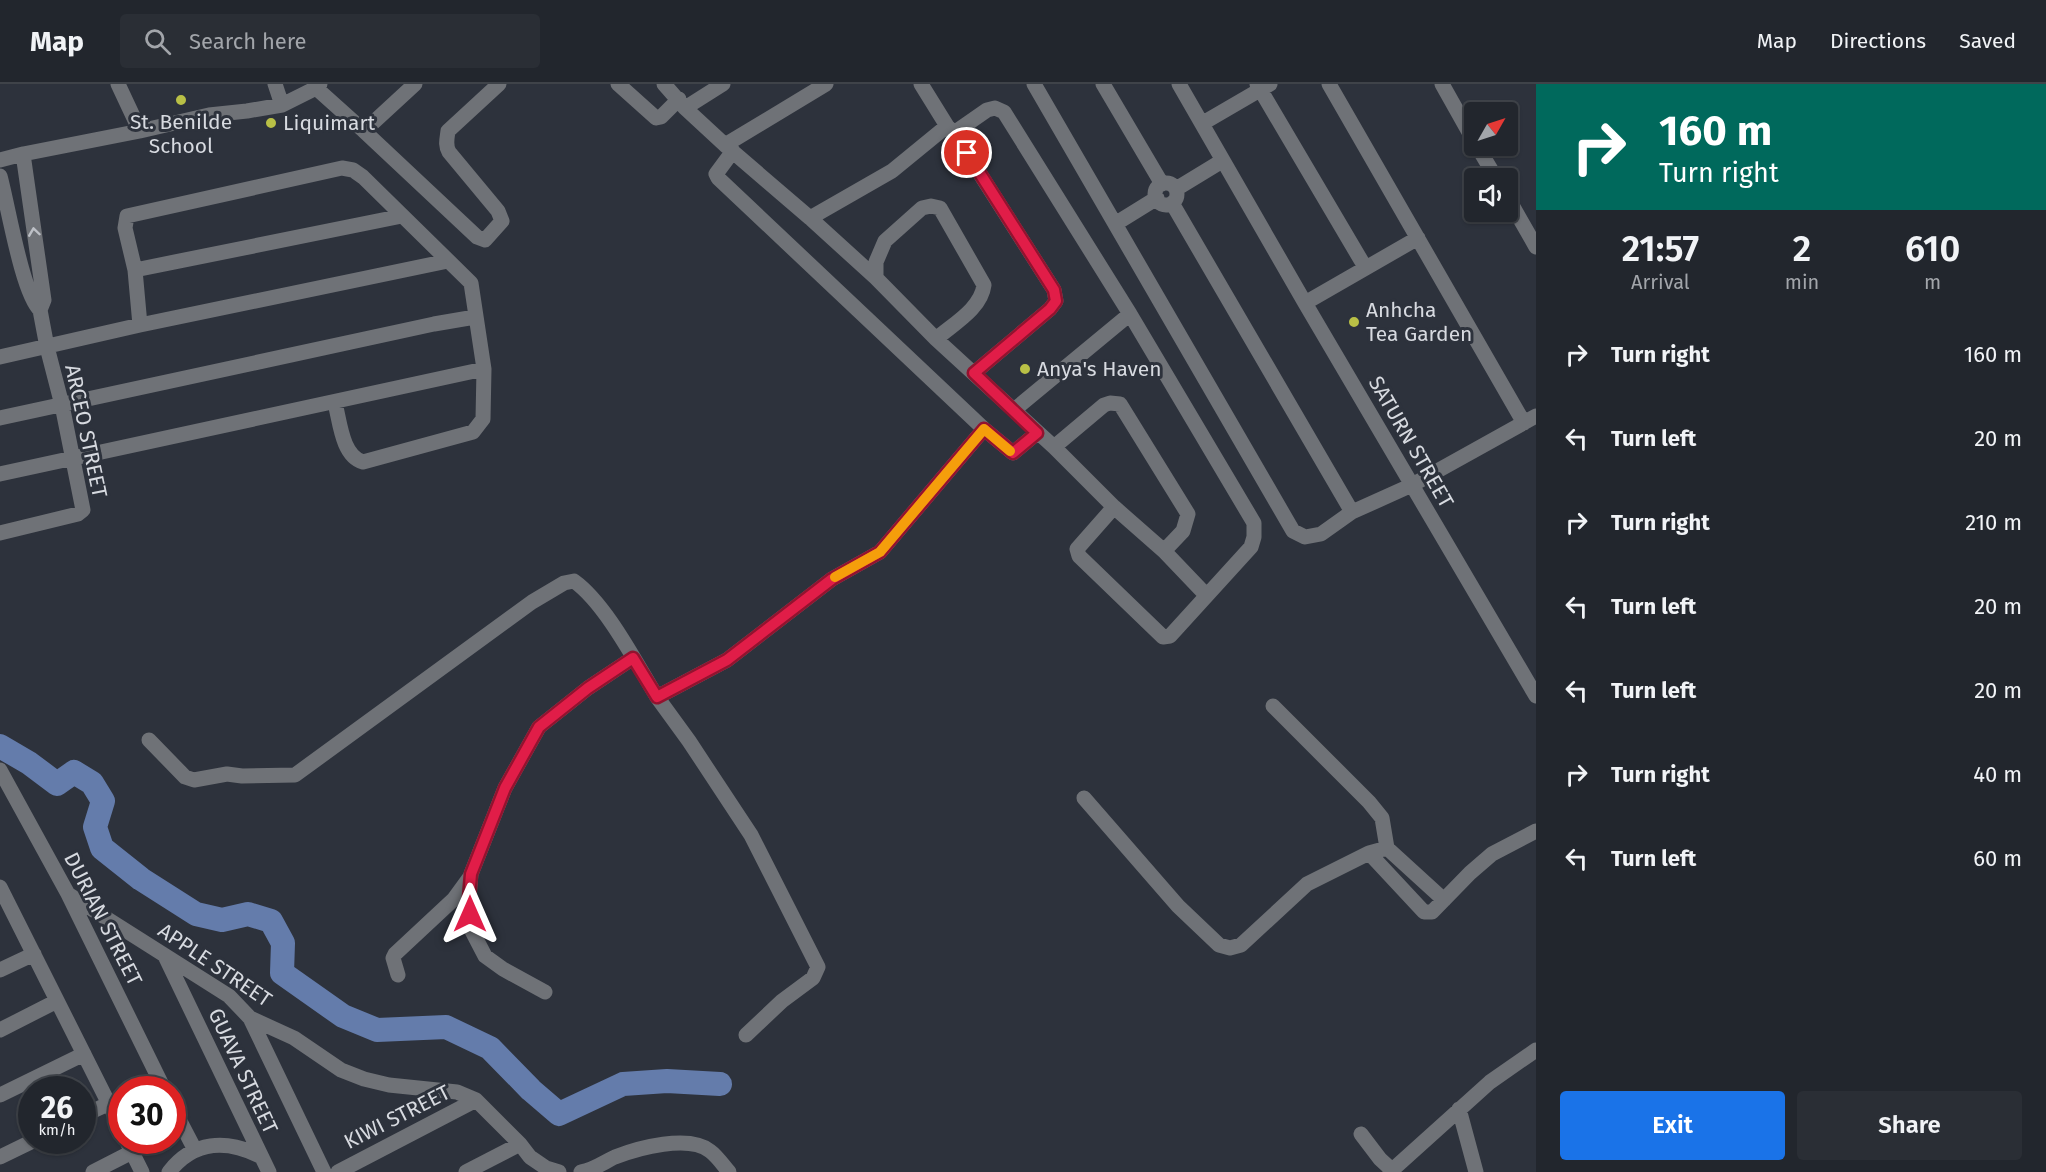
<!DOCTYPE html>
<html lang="en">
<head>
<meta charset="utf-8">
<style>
	:root { --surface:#22262d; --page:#2a2e35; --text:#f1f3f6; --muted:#a2a5aa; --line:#3f4349; --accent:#1a73e8 }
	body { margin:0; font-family:"Fira Sans",sans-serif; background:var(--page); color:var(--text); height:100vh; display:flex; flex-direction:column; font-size:22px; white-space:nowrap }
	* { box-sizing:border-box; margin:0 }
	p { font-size:20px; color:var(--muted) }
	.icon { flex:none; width:33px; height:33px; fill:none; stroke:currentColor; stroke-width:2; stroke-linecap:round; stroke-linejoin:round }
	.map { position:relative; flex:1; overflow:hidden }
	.details { display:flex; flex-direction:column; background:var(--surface); width:510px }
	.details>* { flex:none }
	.banner { background:#00695c; color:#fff; overflow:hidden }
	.needle { width:39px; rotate:51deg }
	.tools { position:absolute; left:1464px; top:18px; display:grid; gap:12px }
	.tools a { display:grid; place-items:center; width:54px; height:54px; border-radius:6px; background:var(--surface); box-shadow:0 2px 4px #0004,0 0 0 2px var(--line); font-size:30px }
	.speed { position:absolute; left:18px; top:992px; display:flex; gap:12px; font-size:30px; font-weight:700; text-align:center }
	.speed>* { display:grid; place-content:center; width:78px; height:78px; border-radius:50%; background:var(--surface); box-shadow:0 2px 4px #0004,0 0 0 2px var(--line); line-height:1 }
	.speed small { font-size:15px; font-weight:400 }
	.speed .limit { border:9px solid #d22; background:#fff; color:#111 }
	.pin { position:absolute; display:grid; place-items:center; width:51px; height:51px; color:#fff; margin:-26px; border:3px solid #fff; border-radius:50%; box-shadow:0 2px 6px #0007 }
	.me { position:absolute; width:66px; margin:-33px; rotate:0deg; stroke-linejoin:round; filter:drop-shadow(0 0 4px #0008) }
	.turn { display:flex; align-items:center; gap:21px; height:126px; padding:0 24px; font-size:27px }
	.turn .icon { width:78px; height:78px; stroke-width:2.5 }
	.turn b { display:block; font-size:42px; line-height:51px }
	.eta { display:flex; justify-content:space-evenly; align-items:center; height:102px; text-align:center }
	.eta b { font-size:36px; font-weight:600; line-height:42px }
	.button { display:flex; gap:12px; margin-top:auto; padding:12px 24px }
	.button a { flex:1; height:69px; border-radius:6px; background:var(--accent); color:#fff; font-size:24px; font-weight:600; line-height:69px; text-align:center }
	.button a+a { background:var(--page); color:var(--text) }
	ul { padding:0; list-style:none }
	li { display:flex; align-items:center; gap:18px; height:84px; padding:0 24px }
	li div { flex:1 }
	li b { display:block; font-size:22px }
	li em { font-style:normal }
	header { display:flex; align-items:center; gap:36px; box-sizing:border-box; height:84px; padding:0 30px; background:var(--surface); border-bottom:2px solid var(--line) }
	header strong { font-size:28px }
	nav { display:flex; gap:33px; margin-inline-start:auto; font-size:21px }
	.search { width:420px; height:54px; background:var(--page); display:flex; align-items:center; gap:15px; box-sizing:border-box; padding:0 21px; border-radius:6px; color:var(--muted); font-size:22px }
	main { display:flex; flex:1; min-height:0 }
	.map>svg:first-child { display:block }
</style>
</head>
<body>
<header>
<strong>Map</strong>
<div class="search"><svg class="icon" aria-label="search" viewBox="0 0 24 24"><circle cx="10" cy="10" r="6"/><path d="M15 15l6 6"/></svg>Search here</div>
<nav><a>Map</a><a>Directions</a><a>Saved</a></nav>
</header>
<main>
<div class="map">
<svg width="1536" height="1088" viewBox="0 0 1536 1088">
	<rect width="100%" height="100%" fill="#2d323c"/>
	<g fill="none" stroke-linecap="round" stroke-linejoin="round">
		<!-- river -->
		<path stroke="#647cab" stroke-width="24" d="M 0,662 L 29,679 L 57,700 L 74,688 L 92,699 L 103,717 L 95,743 L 102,764 L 141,795 L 196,830 L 222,836 L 248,830 L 271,837 L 283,859 L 282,889 L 343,932 L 377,946 L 446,943 L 490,964 L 531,1006 L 559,1030 L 623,1000 L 667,997 L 720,1000"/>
		<!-- minor -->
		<path stroke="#6f7277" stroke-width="15" d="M 118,0 L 140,47
			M 275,0 L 282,21
			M 415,0 L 364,47 L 477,153 L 485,156 L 502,137 L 498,127 L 449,68 C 445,61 447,55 448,47 L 499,0
			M 618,0 L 656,34 L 661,33 L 679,15
			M 664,0 L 685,24 L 725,61
			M 921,0 L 947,42
			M 1034,0 L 1293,447 L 1305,453 L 1321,450 L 1352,428 L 1412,401 L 1536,332
			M 1103,0 L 1162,100
			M 1179,0 L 1305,219 L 1536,612
			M 1257,0 L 1365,183
			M 1329,0 L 1524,339
			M 1442,0 L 1474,57
			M 316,4 L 364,47
			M 685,24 L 723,0
			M 1203,39 L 1270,0
			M 954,49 L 1054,206 L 1056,217 L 1050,225 L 974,289
			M 1477,62 L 1496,94
			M 733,67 L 716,90 L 718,94 L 984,345 L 1013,369 L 1037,349
			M 0,76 L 23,70 L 140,47 L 209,31 L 247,27 L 282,21 L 316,4 L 320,0
			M 0,92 C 8,121 22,209 40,226
			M1155 110a11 11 0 1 1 22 0a11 11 0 1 1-22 0Z
			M 1176,105 L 1222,77
			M 1508,114 L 1536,163
			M 1172,119 L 1352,428
			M 810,134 L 892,87 L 947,42 L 954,49 L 987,26 L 995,24 L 1004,28 L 1130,230 L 1254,439 L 1254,453 L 1251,463 L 1170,552 L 1163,553 L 1079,472 L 1077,465 L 1114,423 L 1054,363 L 936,255 L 876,194 L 810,134 L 725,61 L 826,0
			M 1115,140 L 1157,114
			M 135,186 L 402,132
			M 876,194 L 876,178 L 885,157 L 922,124 L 931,122 L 940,124 L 984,201 C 981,225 953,240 936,255
			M 1305,219 L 1418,154
			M 140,241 L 135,186 L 125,144 L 127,132 L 342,84 L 353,86 L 363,93 L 471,199 L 484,285 L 483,335 L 473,348 L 363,378 C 342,372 340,338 335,319
			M 0,273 L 140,241 L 448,177
			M 1014,326 L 1130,230
			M 0,334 L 434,240 L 475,233
			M 1054,363 L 1104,321 L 1110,319 L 1120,320 L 1188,430 L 1183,447 L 1164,467
			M 0,390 L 484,285
			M 1114,423 L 1164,467 L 1206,511
			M 0,449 L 78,430 L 83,426 L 62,321 L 47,263 L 40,226 L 44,216 L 23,70
			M 657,613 L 689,657 L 751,751 L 818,883 L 813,894 L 782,917 L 746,951
			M 1273,622 L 1369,718 L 1382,734 L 1387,764 L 1369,769 L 1424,828 L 1432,828 L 1470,789 L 1492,770 L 1536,747
			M 149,656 L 185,693 L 194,696 L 227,690 L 242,692 L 295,691 L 532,518 L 564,499 L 574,497 C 606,520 636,579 657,613 L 727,576 L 832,495 L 880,468 L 984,345
			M 0,686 L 68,810 L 164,1005
			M 1084,714 L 1178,822 L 1219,861 L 1230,864 L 1241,861 L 1307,800 L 1369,769
			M 1387,764 L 1444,816
			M 0,803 L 122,1046
			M 68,810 L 229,912 L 250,934 L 294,954 L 341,986 L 364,995 L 389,1001 L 457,1008 L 476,1016 L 520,1060 L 530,1073 L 546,1084 L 559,1088
			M 165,872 L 269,1088
			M 0,886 L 34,870
			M 398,891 L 393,874 L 395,870 L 454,815 L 470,793
			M 545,908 L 503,885 L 485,872 L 472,847 L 469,814 L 471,790 L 505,704 L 539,643 L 588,604 L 633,574
			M 250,934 L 324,1088
			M 0,946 L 57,917
			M 0,1011 L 84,970
			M 172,1022 L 195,1066
			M 1459,1025 L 1476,1088
			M 82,1032 L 108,1020
			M 1361,1050 L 1380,1075 L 1392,1086
			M 126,1056 L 142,1088
			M 0,1073 L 35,1056
			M 93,1088 L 132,1068
			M 169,1088 C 193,1057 226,1055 260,1072
			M 338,1088 L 476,1016
			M 466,1088 L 520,1060
			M 581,1088 C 594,1086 604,1078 615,1073 C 638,1064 689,1050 710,1067 C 717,1072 723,1081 729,1088
			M 1390,1088 L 1490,998 L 1536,966"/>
	</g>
	<!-- one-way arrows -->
	<defs><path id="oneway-chevron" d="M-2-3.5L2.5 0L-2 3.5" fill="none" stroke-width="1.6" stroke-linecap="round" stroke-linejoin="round" transform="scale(1.5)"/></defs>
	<use stroke="#bdc0c6" href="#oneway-chevron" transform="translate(34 148) rotate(-98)"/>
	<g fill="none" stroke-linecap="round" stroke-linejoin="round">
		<!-- route casing -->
		<g stroke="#92132f" stroke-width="15">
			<path id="route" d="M 470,830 L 469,814 L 471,790 L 505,704 L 539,643 L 588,604 L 633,574 L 657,613 L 727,576 L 832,495 L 880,468 L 984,345 L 1013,369 L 1037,349 L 974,289 L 1050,225 L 1056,217 L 1054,206 L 967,69"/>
		</g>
		<!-- route -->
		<use href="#route" stroke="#e11d48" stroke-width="10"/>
		<!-- slow -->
		<path stroke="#f59e0b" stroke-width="10" d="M 835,493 L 880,468 L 984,345 L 1010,367"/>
	</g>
	<!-- markers -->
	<g fill="#b9c046" stroke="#2d323c" stroke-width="2">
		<circle cx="181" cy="16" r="6"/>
		<circle cx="271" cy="39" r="6"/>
		<circle cx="1354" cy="238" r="6"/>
		<circle cx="1025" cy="285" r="6"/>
	</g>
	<g text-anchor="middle" stroke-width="6" stroke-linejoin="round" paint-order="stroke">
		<!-- poi labels -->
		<g font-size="21" fill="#d7dae0" stroke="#2d323c" text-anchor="start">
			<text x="181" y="45" text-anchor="middle">St. Benilde<tspan x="181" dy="24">School</tspan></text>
			<text x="283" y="46">Liquimart</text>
			<text x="1366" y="233">Anhcha<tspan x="1366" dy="24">Tea Garden</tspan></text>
			<text x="1037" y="292">Anya's Haven</text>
		</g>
		<!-- street labels -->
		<g font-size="21" fill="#d7dae0" stroke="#2d323c">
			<text transform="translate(86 347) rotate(78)" y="7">ARCEO STREET</text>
			<text transform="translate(1411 358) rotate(60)" y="7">SATURN STREET</text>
			<text transform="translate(103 835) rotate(63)" y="7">DURIAN STREET</text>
			<text transform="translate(215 881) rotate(34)" y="7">APPLE STREET</text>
			<text transform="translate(243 987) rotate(65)" y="7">GUAVA STREET</text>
			<text transform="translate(397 1033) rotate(-27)" y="7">KIWI STREET</text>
		</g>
	</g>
</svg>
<div class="tools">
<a><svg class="needle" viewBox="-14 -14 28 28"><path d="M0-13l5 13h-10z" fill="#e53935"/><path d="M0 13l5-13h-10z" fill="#a2a5aa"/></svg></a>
<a><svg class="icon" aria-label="sound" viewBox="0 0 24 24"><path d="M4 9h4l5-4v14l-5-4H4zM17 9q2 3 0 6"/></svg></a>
</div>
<div class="speed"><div>26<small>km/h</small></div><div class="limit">30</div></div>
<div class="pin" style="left:967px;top:69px;background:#d93025"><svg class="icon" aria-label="arrive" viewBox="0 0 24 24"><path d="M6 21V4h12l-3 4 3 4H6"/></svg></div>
<svg class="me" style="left:470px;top:830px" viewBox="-20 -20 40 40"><path d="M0-17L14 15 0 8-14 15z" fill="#e11d48" stroke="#fff" stroke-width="4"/></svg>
</div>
<section class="details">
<div class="banner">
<div class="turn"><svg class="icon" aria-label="right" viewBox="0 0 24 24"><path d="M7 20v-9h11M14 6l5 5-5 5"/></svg><div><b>160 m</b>Turn right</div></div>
</div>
<div class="eta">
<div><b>21:57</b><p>Arrival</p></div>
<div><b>2</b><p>min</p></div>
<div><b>610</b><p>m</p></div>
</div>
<ul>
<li><svg class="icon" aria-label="right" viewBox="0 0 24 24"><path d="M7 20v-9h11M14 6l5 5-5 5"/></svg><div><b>Turn right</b></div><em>160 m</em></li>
<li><svg class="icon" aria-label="left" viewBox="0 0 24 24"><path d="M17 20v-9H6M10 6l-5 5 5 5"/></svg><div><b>Turn left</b></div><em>20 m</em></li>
<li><svg class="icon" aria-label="right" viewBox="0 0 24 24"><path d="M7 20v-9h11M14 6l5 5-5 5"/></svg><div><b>Turn right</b></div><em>210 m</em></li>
<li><svg class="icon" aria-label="left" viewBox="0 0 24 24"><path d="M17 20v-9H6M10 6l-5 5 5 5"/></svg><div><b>Turn left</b></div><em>20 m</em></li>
<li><svg class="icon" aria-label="left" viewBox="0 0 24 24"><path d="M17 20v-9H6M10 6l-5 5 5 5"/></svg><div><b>Turn left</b></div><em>20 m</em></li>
<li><svg class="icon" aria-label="right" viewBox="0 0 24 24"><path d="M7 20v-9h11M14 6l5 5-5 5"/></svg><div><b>Turn right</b></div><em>40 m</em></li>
<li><svg class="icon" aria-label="left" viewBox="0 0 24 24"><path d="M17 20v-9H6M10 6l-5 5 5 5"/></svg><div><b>Turn left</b></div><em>60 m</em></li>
</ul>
<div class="button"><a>Exit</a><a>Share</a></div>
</section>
</main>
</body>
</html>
